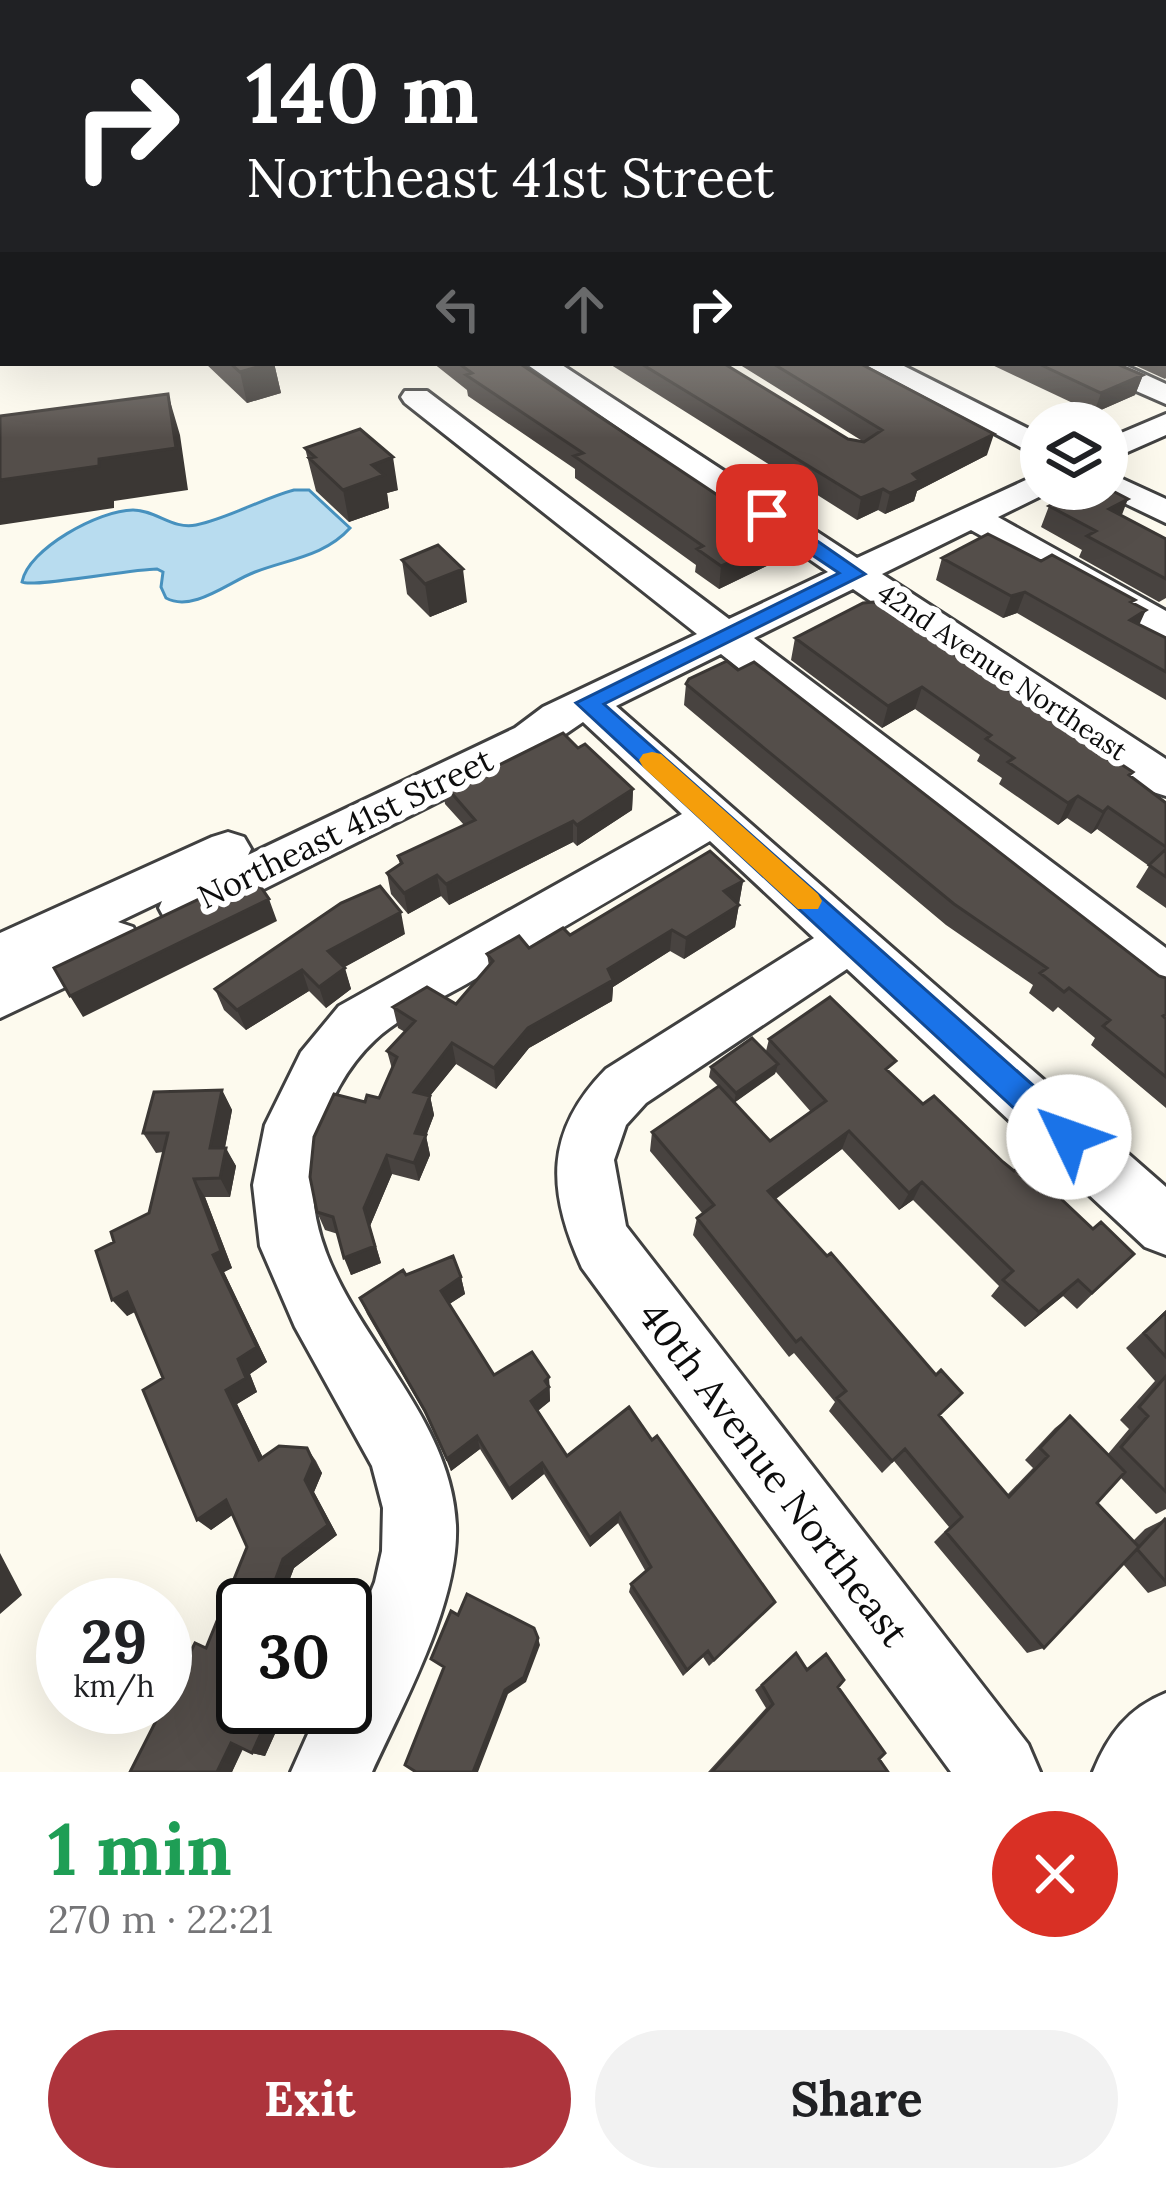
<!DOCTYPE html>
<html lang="en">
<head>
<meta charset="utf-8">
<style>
	:root { --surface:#fff; --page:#f2f2f2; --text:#202124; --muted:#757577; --accent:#ad343c }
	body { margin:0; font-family:Lora,serif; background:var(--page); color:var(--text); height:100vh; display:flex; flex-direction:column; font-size:45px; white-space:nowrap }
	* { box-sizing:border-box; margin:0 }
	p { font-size:39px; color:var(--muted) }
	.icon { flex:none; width:66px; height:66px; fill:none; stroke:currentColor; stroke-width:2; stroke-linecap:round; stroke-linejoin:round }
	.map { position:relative; height:1772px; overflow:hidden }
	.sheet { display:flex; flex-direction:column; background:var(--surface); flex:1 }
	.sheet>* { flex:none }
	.banner { position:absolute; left:0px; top:0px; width:1167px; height:366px; box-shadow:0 12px 48px #0002; background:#202124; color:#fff; overflow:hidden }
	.buttons { position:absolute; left:1020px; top:402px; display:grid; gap:24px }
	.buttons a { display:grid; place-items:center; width:108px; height:108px; border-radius:50%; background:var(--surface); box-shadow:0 12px 48px #0002; font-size:60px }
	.speed { position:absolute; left:36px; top:1578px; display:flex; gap:24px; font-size:60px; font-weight:700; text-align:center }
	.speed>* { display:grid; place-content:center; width:156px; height:156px; border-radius:50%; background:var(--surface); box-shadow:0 12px 48px #0002; line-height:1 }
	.speed small { font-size:30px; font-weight:400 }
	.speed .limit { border:6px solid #111; border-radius:18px; background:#fff; color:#111 }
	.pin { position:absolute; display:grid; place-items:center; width:102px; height:102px; color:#fff; margin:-51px; border-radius:24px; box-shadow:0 6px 18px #0006 }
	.me { position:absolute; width:132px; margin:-66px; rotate:312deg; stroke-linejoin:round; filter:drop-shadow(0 0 9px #0008) }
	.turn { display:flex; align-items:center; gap:42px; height:252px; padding:0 48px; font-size:54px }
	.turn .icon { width:156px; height:156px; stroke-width:2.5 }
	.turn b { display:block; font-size:84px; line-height:102px }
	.lanes { display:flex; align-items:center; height:114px; padding:0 48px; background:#0003; justify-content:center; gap:60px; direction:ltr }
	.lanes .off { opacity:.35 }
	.round { display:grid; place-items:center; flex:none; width:126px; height:126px; border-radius:63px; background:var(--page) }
	.overview { display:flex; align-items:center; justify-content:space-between; height:204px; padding:0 48px }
	h1 { font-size:72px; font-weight:700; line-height:90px; color:#1e9e55 }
	.primary-button { display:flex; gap:24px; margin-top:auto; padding:24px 48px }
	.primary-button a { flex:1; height:138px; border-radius:72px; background:var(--accent); color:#fff; font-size:48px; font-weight:700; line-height:138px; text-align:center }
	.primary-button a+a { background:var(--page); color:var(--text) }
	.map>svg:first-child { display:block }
</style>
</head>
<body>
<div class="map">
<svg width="1166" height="1772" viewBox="0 0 1166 1772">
	<rect width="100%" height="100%" fill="#fdfaee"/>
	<!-- water -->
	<path fill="#b8dcef" stroke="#4791be" stroke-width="3" d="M 294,490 L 309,490 L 350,528 C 325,556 289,559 255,572 C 230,581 193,613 166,598 L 161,587 L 163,572 L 157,569 C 132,569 32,588 22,582 C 28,549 99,510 133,510 C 156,510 173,530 196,525 C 229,518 261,499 294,490 Z"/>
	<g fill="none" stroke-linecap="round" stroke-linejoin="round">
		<!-- minor casing -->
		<g stroke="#404040" stroke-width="6">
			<path id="minor" d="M 0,287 L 3,287 L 3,303 L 0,303 Z
				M 525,363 L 559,363 L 857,558 L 1041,473 L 1041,489 L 1053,490 L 998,517 L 1166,611 L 1166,639 L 971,530 L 882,574 L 1166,759 L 1166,796 L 1150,791 L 853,589 L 754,638 L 1166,948 L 1166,998 L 1148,992 L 721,654 L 616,706 L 1166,1187 L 1166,1255 L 1145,1247 L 847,969 L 646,1103 L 626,1125 L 614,1160 L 626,1226 L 1028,1744 L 1040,1772 L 951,1772 L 582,1268 C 547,1191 544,1132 606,1069 L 814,938 L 710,841 C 632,887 554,933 475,979 C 444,998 401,1015 375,1040 C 346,1067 327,1104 318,1142 C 281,1290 450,1383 456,1525 C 459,1603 404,1702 372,1772 L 291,1772 L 320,1707 L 345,1707 L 345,1656 L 375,1582 L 382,1551 L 383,1508 L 372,1466 L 295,1327 L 260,1246 L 253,1185 L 265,1125 L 301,1052 L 339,1006 L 682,814 L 583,722 L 545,748 L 200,921 L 183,927 L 166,921 L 159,908 L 162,901 L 118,922 L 133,927 L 140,941 L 133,955 L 0,1018 L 0,933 L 212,837 L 228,832 L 244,837 L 251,849 L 248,855 L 515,728 L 543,707 L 697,634 L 405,403 L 401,397 L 405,391 L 427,391 L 729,619 L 828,572 Z
				M 862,363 L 898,363 L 1041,435 L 1041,458 Z
				M 1082,363 L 1120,363 L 1166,384 L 1166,404 L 1086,369 Z
				M 1166,414 L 1166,435 L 1107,461 L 1107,439 Z
				M 1107,472 L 1166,499 L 1166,523 L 1095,489 L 1107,489 Z
				M 1166,1693 L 1166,1772 L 1093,1772 C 1108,1735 1128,1708 1166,1693 Z"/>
		</g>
		<!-- minor -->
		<use href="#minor" fill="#fff" fill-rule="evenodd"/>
	</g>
	<!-- wall -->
	<path fill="#484340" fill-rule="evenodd" d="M 1166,266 L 1166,378 L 1165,379 L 1130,363 L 1164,363 L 1164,267 Z
		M 205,363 L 274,363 L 281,393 L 247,403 Z
		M 433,363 L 519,363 L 779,560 L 719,589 L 695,572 L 696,565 L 575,478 L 575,469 L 468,396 L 467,390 Z
		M 608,363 L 723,363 L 848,439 L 864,442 L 737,363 L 859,363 L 987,455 L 917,491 L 914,501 L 885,514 L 878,510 L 857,520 Z
		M 988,363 L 1115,363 L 1143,375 L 1135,395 L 1094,413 Z
		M 305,448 L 398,490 L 387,493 L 389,508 L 349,522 L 316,491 Z
		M 1049,506 L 1121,516 L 1166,539 L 1166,598 L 1159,602 L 1079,557 L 1082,550 L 1041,527 Z
		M 942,558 L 1041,561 L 1133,604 L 1139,624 L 1166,638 L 1166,700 L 1017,613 L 1003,618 L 936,580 Z
		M 402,560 L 467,602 L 430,617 L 407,594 Z
		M 863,603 L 1133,772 L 1130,776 L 1166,803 L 1166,908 L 1136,887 L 1149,866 L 1097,829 L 1091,834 L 1067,818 L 1058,825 L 999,784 L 1002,778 L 977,761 L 980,755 L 915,709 L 882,728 L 791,660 L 795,638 Z
		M 686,684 L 1159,976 L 1166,978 L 1166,1108 L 1091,1045 L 1095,1038 L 1058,1007 L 1053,1012 L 1029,993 L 1033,985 L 946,925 L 684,705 Z
		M 495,767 L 633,789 L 632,810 L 577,846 L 573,842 L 449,905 L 441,896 L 408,914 L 391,894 L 387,873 L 400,865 L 398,856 L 464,825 L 445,804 L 442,782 Z
		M 743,881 L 735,927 L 684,959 L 670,951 L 613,987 L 612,1001 L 529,1048 L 496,1089 L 456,1064 L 430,1096 L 434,1115 L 426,1136 L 430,1155 L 419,1181 L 392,1174 L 370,1226 L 381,1263 L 351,1275 L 338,1234 L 325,1230 L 317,1212 L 365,1102 L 379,1098 L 392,1069 L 387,1051 L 405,1032 L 398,1028 L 393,1007 L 456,1004 L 489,966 L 487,954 L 529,948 Z
		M 405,934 L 344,967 L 351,989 L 326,1008 L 309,991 L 246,1030 L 224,1010 L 215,989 Z
		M 769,1039 L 891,1074 L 923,1104 L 1093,1229 L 1134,1254 L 1077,1309 L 1063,1296 L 1025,1327 L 991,1296 L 999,1286 L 913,1200 L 899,1210 L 842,1149 L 776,1199 L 940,1416 L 1007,1495 L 1033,1468 L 1025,1460 L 1055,1428 L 1070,1416 L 1108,1454 L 1129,1429 L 1120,1420 L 1155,1381 L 1126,1348 L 1166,1310 L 1166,1509 L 1156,1514 L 1120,1477 L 1097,1503 L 1133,1541 L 1145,1529 L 1165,1519 L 1166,1520 L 1166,1586 L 1148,1593 L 1123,1564 L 1044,1648 L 1027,1653 L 934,1542 L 949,1527 L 894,1461 L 882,1473 L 829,1411 L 835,1402 L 794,1353 L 789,1357 L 693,1235 L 697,1218 L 703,1214 L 650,1151 L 652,1132 L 718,1086 L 709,1077 L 711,1067 L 766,1051 ZM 776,1072 L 811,1112 L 770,1141 L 735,1102 Z
		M 222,1090 L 232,1110 L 225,1148 L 236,1166 L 230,1197 L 205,1197 L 232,1268 L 224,1272 L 267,1362 L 250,1374 L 257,1392 L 237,1404 L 263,1458 L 307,1448 L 316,1461 L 322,1473 L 314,1492 L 337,1535 L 294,1568 L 280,1605 L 243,1605 L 243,1707 L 287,1707 L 265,1756 L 252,1753 L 243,1749 L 232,1772 L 130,1772 L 206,1648 L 247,1547 L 232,1515 L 211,1530 L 163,1378 L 135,1312 L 127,1316 L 114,1242 L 149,1213 L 163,1152 L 156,1153 L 143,1133 Z
		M 461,1277 L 465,1294 L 449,1304 L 494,1375 L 549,1377 L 550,1401 L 538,1411 L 567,1456 L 652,1440 L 775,1602 L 709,1666 L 703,1657 L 683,1676 L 629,1592 L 631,1584 L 646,1572 L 618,1523 L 590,1547 L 544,1474 L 512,1500 L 480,1449 L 451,1471 L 431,1424 L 367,1314 L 360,1298 Z
		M 796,1653 L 806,1669 L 826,1654 L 838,1687 L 888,1772 L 708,1772 L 766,1708 L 755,1690 Z"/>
	<!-- shaded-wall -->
	<path fill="#3b3734" d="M 271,363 L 274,363 L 281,393 L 247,403 L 240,372 Z
		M 1143,375 L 1135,395 L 1094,413 L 1101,393 Z
		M 168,394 L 180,435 L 188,490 L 114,501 L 114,508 L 0,525 L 0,480 L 99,459 Z
		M 994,434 L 987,455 L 917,491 L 914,501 L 885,514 L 890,493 L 913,474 Z
		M 393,457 L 398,490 L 387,493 L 389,508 L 349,522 L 343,490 L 372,465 Z
		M 883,489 L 878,510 L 857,520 L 861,498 Z
		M 1128,499 L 1120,520 L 1109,509 Z
		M 782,538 L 779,560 L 719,589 L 721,566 Z
		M 463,569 L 467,602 L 430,617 L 425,584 Z
		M 1025,592 L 1017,613 L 1003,618 L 1011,596 Z
		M 1146,610 L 1136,632 L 1130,620 Z
		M 922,687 L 915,709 L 882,728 L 888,706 Z
		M 633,789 L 632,810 L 577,846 L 577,825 Z
		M 1078,796 L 1067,818 L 1058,825 L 1068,803 Z
		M 1108,807 L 1097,829 L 1091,834 L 1103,812 Z
		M 573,821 L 573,842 L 449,905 L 446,884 Z
		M 437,875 L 441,896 L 408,914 L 404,893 Z
		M 743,881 L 739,903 L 721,913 L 724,891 Z
		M 269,899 L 277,921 L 83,1017 L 70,996 Z
		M 739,905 L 735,927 L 684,959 L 686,938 Z
		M 401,912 L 405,934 L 334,973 L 328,951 Z
		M 672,930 L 670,951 L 613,987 L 612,1001 L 529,1048 L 496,1089 L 494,1068 L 528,1028 L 608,969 Z
		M 345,968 L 351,989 L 326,1008 L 319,987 Z
		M 302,970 L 309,991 L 246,1030 L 237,1010 Z
		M 452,1043 L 456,1064 L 430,1096 L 434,1115 L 426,1136 L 430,1155 L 419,1181 L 414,1163 L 414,1092 Z
		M 778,1064 L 775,1074 L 734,1103 L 736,1093 Z
		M 222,1090 L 232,1110 L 221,1167 L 210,1148 Z
		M 849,1131 L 842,1149 L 763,1208 L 768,1191 Z
		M 226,1148 L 236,1166 L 230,1197 L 220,1178 Z
		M 387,1155 L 392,1174 L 370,1226 L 381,1263 L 351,1275 L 344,1258 Z
		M 194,1179 L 205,1197 L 232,1268 L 224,1272 L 267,1362 L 250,1374 L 257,1392 L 237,1404 L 270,1472 L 259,1460 L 226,1390 L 213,1255 Z
		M 922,1182 L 913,1200 L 899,1210 L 909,1193 Z
		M 461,1277 L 465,1294 L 445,1307 L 441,1291 Z
		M 1078,1280 L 1063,1296 L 1025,1327 L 1039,1312 Z
		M 127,1292 L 141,1308 L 127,1316 L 112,1300 Z
		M 549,1377 L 550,1401 L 533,1414 L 531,1401 Z
		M 477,1436 L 480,1449 L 451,1471 L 447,1459 Z
		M 307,1448 L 322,1473 L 314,1492 L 337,1535 L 294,1568 L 280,1605 L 266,1605 L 305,1480 Z
		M 542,1463 L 544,1474 L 512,1500 L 509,1489 Z
		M 226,1500 L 238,1511 L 211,1530 L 197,1520 Z
		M 620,1513 L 618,1523 L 590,1547 L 590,1538 Z
		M 0,1553 L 22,1595 L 0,1614 Z
		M 538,1638 L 540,1645 L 526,1682 L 508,1694 L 478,1772 L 473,1772 L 505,1690 Z
		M 273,1707 L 287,1707 L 265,1756 L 252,1753 Z
		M 231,1743 L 244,1745 L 232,1772 L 217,1772 Z"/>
	<!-- building -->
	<path fill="#544e4a" stroke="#3b3734" stroke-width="3" d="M 1166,266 L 1166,355 L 1164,354 L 1164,267 Z
		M 230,363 L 271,363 L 240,372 Z
		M 458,363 L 519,363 L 782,538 L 721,566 L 697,549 L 703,546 L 574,456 L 583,453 L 466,375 L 472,373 Z
		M 640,363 L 723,363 L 848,439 L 864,442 L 882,430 L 772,363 L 859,363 L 994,434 L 913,474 L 919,480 L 890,493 L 883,489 L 861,498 Z
		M 1037,363 L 1115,363 L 1143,375 L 1101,393 Z
		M 168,394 L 176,448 L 99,459 L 99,466 L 0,480 L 0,416 Z
		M 360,429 L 393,457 L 372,465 L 384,475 L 343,490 L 309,458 L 315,457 L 305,448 Z
		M 1107,488 L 1128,499 L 1109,509 L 1166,539 L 1166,579 L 1087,536 L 1096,531 L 1049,506 L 1083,489 Z
		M 988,534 L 1041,561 L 1052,555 L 1135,600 L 1131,602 L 1146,610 L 1130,620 L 1166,638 L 1166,672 L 1025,592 L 1011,596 L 942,558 Z
		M 438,545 L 463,569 L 425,584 L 402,560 Z
		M 874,602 L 1133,772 L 1129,775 L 1166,803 L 1166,847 L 1108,807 L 1103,812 L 1078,796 L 1068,803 L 1008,762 L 1014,758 L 986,739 L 991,735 L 922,687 L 888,706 L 795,638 L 863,603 Z
		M 727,661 L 738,670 L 754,662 L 1159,976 L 1166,978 L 1166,1014 L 1163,1016 L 1166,1019 L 1166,1077 L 1103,1026 L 1110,1020 L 1069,988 L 1064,992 L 1040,973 L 1047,968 L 954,904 L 686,684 L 689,679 Z
		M 563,733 L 578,748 L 585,744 L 633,789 L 577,825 L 573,821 L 446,884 L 437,875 L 404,893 L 387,873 L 402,863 L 398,856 L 475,820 L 442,782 L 488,759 L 495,767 Z
		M 1166,849 L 1166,877 L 1149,865 Z
		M 710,851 L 743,881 L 724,891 L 739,905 L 686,938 L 672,930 L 608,969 L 613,980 L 528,1028 L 494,1068 L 452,1043 L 414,1092 L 430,1096 L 415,1133 L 426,1135 L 414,1163 L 387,1155 L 364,1208 L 375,1246 L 344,1258 L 333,1217 L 317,1212 L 310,1177 L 314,1137 L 334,1094 L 365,1102 L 367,1095 L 379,1098 L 397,1057 L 387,1051 L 415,1021 L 393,1007 L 427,987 L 456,1004 L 493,961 L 487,954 L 519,936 L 529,948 L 563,928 L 570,935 Z
		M 252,874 L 269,899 L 70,996 L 54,968 Z
		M 380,886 L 401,912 L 328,951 L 345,968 L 319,987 L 302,970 L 237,1010 L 215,989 L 341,903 Z
		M 830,997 L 896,1061 L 886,1069 L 923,1104 L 934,1096 L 1003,1162 L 1014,1171 L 1023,1163 L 1093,1229 L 1101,1222 L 1134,1254 L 1092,1293 L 1078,1280 L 1039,1312 L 1003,1280 L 1013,1271 L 922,1182 L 909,1193 L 849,1131 L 768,1191 L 827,1256 L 831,1253 L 936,1375 L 941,1370 L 962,1393 L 939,1415 L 1009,1497 L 1048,1456 L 1040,1448 L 1070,1416 L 1125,1472 L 1097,1503 L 1139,1547 L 1165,1519 L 1166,1520 L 1166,1582 L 1137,1549 L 1044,1648 L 946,1532 L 962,1517 L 905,1449 L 892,1461 L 837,1398 L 846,1391 L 801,1338 L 796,1342 L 697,1218 L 714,1205 L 652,1132 L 719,1086 L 770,1141 L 826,1101 L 769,1039 Z
		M 752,1038 L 778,1064 L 736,1093 L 711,1067 Z
		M 222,1090 L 210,1148 L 226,1148 L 220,1178 L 194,1179 L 221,1251 L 213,1255 L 257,1347 L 238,1359 L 246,1378 L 226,1390 L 259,1460 L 279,1446 L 307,1448 L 313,1461 L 305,1480 L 328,1525 L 283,1559 L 266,1605 L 243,1605 L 243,1707 L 273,1707 L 252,1753 L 231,1743 L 217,1772 L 130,1772 L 163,1707 L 165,1707 L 165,1702 L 195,1643 L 206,1648 L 247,1547 L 226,1500 L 197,1520 L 143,1390 L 163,1378 L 127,1292 L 112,1300 L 96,1251 L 114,1242 L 111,1232 L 149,1213 L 168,1133 L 143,1133 L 154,1092 Z
		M 453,1256 L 461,1277 L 441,1291 L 494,1375 L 532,1352 L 549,1377 L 545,1381 L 549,1387 L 531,1401 L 567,1456 L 629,1407 L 652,1440 L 657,1436 L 775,1602 L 714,1660 L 708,1651 L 687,1670 L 631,1584 L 651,1567 L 620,1513 L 590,1538 L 542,1463 L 509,1489 L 477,1436 L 447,1459 L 425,1411 L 360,1298 L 403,1270 L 406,1275 Z
		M 1166,1312 L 1166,1357 L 1144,1333 Z
		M 1166,1376 L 1166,1492 L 1121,1447 L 1148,1416 L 1139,1407 Z
		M 467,1594 L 534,1628 L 538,1638 L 524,1677 L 505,1690 L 473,1772 L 416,1772 L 405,1765 L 444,1667 L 431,1659 L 451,1611 L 458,1615 Z
		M 796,1653 L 807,1670 L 826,1654 L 844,1680 L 838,1687 L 885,1753 L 879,1759 L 888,1772 L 712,1772 L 773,1704 L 762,1685 Z"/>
	<!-- sky -->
	<linearGradient id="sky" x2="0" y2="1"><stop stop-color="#95c4eb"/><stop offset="0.43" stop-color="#fefdf7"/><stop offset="1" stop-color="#fefdf7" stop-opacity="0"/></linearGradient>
	<rect width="1166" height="438" fill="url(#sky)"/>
	<!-- route -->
	<path fill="#1a73e8" stroke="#114b97" stroke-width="3" d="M 760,511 L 774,511 L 865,574 L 604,704 L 1080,1127 L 1085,1137 L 1080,1148 L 1069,1152 L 1057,1148 L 576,703 L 839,573 L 760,520 Z"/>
	<!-- slow -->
	<path fill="#f59e0b" d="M 652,752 L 661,754 L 818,894 L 822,901 L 818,909 L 798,909 L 643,767 L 639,760 L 643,754 Z"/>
	<g text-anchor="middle" stroke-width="12" stroke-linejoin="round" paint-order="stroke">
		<!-- far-street labels -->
		<g font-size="27" fill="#0d0d0d" stroke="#fff">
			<text transform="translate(1002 672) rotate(34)" y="9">42nd Avenue Northeast</text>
		</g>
		<!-- street labels -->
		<g font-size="33" fill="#0d0d0d" stroke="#fff">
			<text transform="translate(345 828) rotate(-26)" y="12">Northeast 41st Street</text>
		</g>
		<!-- near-street labels -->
		<g font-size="39" fill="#0d0d0d" stroke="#fff">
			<text transform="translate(774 1474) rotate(53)" y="14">40th Avenue Northeast</text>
		</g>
	</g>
</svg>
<div class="buttons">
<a><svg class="icon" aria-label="layers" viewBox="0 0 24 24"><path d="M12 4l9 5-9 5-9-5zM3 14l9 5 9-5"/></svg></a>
</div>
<div class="speed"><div>29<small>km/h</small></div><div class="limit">30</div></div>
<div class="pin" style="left:767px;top:515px;background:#d93025"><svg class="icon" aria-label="arrive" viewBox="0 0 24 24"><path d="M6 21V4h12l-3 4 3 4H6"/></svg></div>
<svg class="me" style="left:1069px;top:1137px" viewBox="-20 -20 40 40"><circle r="19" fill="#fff"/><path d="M0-13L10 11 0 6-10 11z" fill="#1a73e8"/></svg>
<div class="banner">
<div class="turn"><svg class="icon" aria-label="right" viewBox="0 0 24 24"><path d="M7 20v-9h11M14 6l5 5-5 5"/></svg><div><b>140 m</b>Northeast 41st Street</div></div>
<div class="lanes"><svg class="icon off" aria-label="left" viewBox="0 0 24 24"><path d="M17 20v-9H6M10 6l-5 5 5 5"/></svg><svg class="icon off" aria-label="ahead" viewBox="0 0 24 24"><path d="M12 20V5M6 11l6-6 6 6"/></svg><svg class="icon" aria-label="right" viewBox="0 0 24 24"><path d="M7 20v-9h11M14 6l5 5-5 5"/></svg></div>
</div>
</div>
<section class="sheet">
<div class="overview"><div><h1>1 min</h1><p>270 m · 22:21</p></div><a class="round" style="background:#d93025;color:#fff"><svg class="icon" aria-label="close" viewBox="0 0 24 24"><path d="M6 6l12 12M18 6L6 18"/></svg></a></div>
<div class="primary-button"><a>Exit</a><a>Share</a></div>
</section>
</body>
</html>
